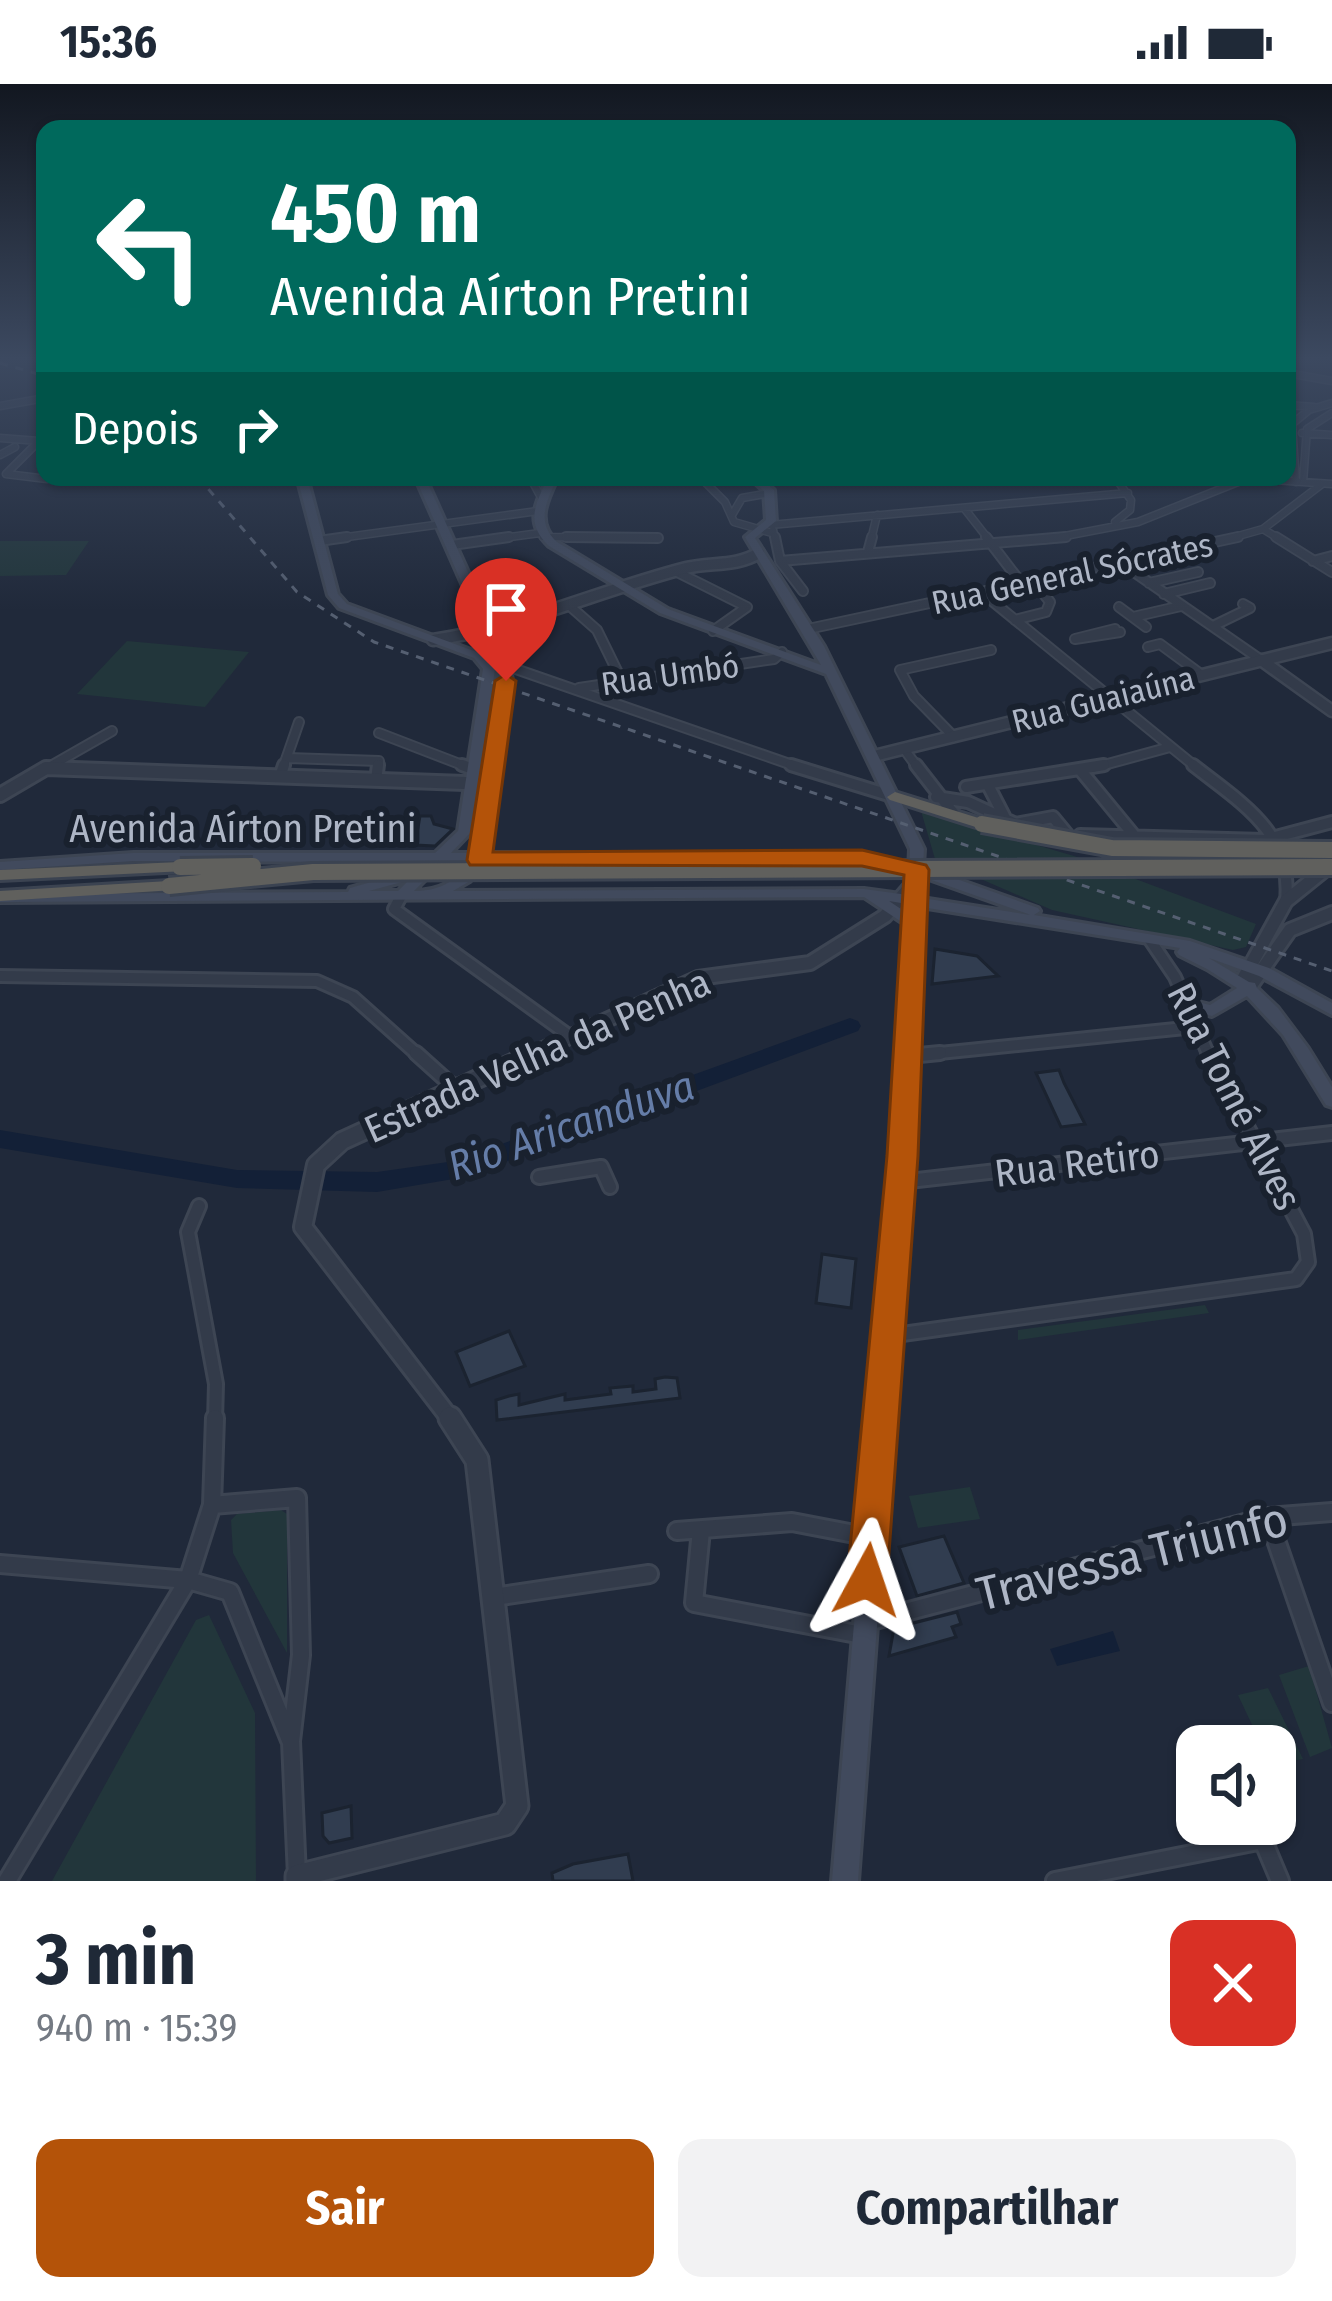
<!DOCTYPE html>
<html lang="pt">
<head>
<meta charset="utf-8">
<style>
	:root { --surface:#fff; --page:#f2f2f3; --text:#1f2937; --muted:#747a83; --accent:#b45309 }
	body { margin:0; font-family:"Fira Sans Condensed",sans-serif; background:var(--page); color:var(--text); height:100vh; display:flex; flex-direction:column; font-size:45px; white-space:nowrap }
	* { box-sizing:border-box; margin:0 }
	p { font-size:39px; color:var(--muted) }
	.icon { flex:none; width:66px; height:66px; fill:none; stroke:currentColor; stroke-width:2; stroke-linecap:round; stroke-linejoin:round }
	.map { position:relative; height:1797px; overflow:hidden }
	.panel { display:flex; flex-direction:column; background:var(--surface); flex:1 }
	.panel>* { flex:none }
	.banner { position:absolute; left:36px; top:36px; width:1260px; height:366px; border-radius:24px; box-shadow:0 3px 9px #0004; background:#00695c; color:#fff; overflow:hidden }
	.controls { position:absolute; left:1176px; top:1641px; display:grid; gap:24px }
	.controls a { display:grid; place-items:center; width:120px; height:120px; border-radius:24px; background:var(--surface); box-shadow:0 3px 9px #0004; font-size:60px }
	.pin { position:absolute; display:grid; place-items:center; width:102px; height:102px; color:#fff; margin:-123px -51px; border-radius:50% 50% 50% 0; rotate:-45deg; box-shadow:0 0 12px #0007 }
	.pin .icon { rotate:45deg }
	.me { position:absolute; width:132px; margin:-66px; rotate:5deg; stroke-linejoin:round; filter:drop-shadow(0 0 9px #0008) }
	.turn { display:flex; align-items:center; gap:42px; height:252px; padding:0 36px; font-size:54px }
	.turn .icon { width:156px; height:156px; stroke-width:2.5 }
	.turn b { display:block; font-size:84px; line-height:102px }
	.then { display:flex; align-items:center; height:114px; padding:0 36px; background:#0003; gap:24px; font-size:45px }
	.round { display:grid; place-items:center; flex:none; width:126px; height:126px; border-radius:24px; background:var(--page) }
	.summary { display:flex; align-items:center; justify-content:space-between; height:204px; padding:0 36px }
	h1 { font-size:72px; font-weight:700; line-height:90px }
	.cta { display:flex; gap:24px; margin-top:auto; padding:24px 36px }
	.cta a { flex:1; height:138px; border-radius:24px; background:var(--accent); color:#fff; font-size:48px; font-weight:700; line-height:138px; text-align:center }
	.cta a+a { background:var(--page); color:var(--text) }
	.status { display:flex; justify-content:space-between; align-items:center; height:84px; padding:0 60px; background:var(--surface); direction:ltr }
	.status svg { height:33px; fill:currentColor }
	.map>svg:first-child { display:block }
</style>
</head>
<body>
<div class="status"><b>15:36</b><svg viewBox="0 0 49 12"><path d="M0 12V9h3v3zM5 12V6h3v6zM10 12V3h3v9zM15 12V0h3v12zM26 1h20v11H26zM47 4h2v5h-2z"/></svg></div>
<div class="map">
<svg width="1332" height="1797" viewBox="0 0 1332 1797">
	<rect width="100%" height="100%" fill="#20293a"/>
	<!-- green -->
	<path fill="#22363b" d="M 89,457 L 66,491 L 0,492 L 0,457 Z
		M 127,557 L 249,568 L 205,623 L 77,610 Z
		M 921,727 L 1074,772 L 1256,840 L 1246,863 L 1233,866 L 1052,826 L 935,775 Z
		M 1205,1221 L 1209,1229 L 1018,1256 L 1018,1246 Z
		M 970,1403 L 980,1435 L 918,1444 L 909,1412 Z
		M 281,1426 L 287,1430 L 287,1569 L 233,1469 L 231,1436 L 237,1430 Z
		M 209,1531 L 255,1629 L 256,1797 L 52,1797 L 196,1536 Z
		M 1309,1582 L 1332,1664 L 1310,1673 L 1279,1591 Z
		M 1268,1604 L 1303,1675 L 1275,1680 L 1275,1662 L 1262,1662 L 1238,1611 Z"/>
	<!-- water -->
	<path fill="#132037" d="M 1113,1547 L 1120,1567 L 1057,1582 L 1050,1565 Z"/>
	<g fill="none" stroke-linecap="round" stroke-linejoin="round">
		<!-- river -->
		<path fill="#132037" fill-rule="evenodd" d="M 850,934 L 858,937 L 861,942 L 858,947 L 465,1093 L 377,1108 L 237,1104 L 0,1064 L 0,1046 L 237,1086 L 377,1088 L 455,1077 Z"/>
	</g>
	<!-- building -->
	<path fill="#313d50" stroke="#1b2330" stroke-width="3" d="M 420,732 L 431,732 L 434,740 L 453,745 L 435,762 L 415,761 Z
		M 935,865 L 977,872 L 998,892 L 932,900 Z
		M 1059,986 L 1064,999 L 1085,1040 L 1061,1043 L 1036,989 Z
		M 822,1170 L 856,1175 L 851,1224 L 816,1219 Z
		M 509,1247 L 525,1282 L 470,1302 L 456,1268 Z
		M 665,1293 L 677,1294 L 680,1314 L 497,1336 L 496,1316 L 509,1312 L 519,1310 L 519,1321 L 565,1310 L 565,1316 L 611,1310 L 610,1304 L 633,1302 L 633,1308 L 656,1305 L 655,1295 Z
		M 944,1452 L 964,1499 L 917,1512 L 899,1463 Z
		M 957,1528 L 961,1540 L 952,1543 L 956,1553 L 889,1572 L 894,1544 Z
		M 351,1722 L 352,1754 L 329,1759 L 323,1752 L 322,1729 Z
		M 628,1770 L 633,1797 L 553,1797 L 552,1789 L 573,1780 Z"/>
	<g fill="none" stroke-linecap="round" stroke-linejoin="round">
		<!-- minor-far4 casing -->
		<g stroke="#3d4553" stroke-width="9">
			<path id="minor-far4" d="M 38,275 L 45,281
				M 1287,289 L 1332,297
				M 1287,321 L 1314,323
				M 0,322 L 45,314
				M 1302,349 L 1332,351
				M 0,354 L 39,357 L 6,390
				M 0,371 L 15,363
				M 6,390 L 47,395
				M 530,393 L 542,415
				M 700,393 L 725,418 L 734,438 L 772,449
				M 1115,393 L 1131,416 L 1130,426 L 1115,438
				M 1231,393 L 1332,400
				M 232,395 L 244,393
				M 1296,398 L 1292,340 L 1309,326 L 1332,319
				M 1303,398 L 1307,345 L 1332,329
				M 964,424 L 989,456
				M 732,431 L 742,414 L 770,409
				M 770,441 L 1128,409
				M 1263,445 L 1281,456
				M 773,446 L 775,456
				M 543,453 L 658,454
				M 325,456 L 538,427
				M 487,456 L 540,449
				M 871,456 L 877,431
				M 1044,456 L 1138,438 L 1248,394
				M 1224,456 L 1263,445 L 1322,400"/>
		</g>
		<!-- minor-far3 casing -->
		<g stroke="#3d4553" stroke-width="12">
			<path id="minor-far3" d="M 566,453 L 658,454
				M 775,453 L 780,477 L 803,507
				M 986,453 L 1022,500
				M 1276,453 L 1332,488
				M 319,457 L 347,453
				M 452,461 L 509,453
				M 868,468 L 872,453
				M 780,477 L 1066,453
				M 1313,477 L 1332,472
				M 1121,479 L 1261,576
				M 677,488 L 747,523 L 713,547
				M 1149,499 L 1198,488
				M 981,508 L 1197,684
				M 1164,510 L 1210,499
				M 571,523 L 597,546 L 622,597
				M 1119,523 L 1146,543
				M 1133,533 L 1181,522
				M 1015,536 L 1046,528 L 1050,518 L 1043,509
				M 1213,542 L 1250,524 L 1243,520
				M 808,545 L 1238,453
				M 1115,545 L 1075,555 L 1120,548
				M 1148,563 L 1160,560 L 1202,591
				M 504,581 L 801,684
				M 579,604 L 774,575 L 782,568
				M 379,649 L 470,684
				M 954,653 L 914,612 L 900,586 L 991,566
				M 904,665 L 918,684
				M 288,674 L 379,677 L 378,684
				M 49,683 L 112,647
				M 283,684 L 299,638
				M 1093,684 L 1170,663"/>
		</g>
		<!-- minor-far2 casing -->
		<g stroke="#3d4553" stroke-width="16">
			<path id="minor-far2" d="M 462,681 L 476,686
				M 791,681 L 892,712
				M 916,681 L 954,730
				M 1193,681 C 1241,719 1293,748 1286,817
				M 1081,687 L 1137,755
				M 280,693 L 284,681
				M 376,696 L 378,681
				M 988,701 L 1004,732
				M 966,703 L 1104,681
				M 936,713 L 968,718 L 1020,742
				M 1015,740 L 1053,733 L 1067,750
				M 1080,751 L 1264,756 L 1332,738
				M 401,812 L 394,825 L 571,953
				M 1150,856 L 1175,893 L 1209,972
				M 0,892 L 317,897 L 353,913 L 419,972
				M 910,972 L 1195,943"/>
		</g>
		<!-- minor-far1 casing -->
		<g stroke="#3d4553" stroke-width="18">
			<path id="minor-far1" d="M 416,969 L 456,1005
				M 909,972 L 940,969
				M 539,1093 L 601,1083 L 610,1103
				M 900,1098 L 1332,1049
				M 199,1122 L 188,1148 L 216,1300 L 215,1337
				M 888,1252 L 1296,1195 L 1308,1178 L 1304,1150 L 1208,969"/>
		</g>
		<!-- minor casing -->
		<g stroke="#3d4553" stroke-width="22">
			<path id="minor" d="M 212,1421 L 297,1414 L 301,1571 L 291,1657 L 297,1792
				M 1268,1433 L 1332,1619
				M 701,1446 L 694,1519 L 862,1551
				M 677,1447 L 792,1438 L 870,1453
				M 0,1480 L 188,1496 L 230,1508 L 290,1656
				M 494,1513 L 649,1490
				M 867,1538 L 1268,1433 L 1332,1428
				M 1256,1740 L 1280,1797
				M 7,1797 L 188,1496 L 212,1421 L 215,1334
				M 1055,1797 L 1263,1756"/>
		</g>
		<!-- tertiary-far3 casing -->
		<g stroke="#3d4553" stroke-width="15">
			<path id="tertiary-far3" d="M 433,556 C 521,543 600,506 686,484 C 711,478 736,483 759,469
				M 1261,576 L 1332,627
				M 874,672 L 1332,559"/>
		</g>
		<!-- tertiary-far2 casing -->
		<g stroke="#3d4553" stroke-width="18">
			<path id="tertiary-far2" d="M 0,711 L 46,684 L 493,700
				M 1242,897 L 1286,817 L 1332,780
				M 1250,903 L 1290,846 L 1332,829
				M 528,972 L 698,894 L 810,879 L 885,832 L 917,795"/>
		</g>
		<!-- tertiary-far1 casing -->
		<g stroke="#3d4553" stroke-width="22">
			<path id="tertiary-far1" d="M 452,1337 L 303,1143 L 316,1081 L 342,1057 L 534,969"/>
		</g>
		<!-- tertiary casing -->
		<g stroke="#3d4553" stroke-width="27">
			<path id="tertiary" d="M 297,1797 L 297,1792 L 505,1740 L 517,1722 L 477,1376 L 450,1334"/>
		</g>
		<!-- secondary casing -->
		<g stroke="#3d4553" stroke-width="6">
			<path id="secondary" d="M 297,393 L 307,393 L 338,510 L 347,520 L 482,570 L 495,585 L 471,748 L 451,769 L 473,769 L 500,597 L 498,581 L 415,393 L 425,393 L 510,581 L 512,597 L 487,769 L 863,770 L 902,778 L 904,781 L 897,785 L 863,778 L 485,778 L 470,797 L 453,807 L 864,805 L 908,811 L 910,765 L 826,590 L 660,529 L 549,462 C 524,438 536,420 548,393 L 558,393 C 547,416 535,438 557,458 L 668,525 L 821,581 L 745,453 L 766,436 L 764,407 L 749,393 L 759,393 L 774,406 L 776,437 L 755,454 L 824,562 L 924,765 L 923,783 L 1038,824 L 1040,827 L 1034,831 L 1190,857 L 1269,884 L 1332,919 L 1332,931 L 1259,892 L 1209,874 L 1249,898 L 1255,899 L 1257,904 L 1278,924 L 1308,964 L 1332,1003 L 1332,1023 L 1326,1021 L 1283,951 L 1247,912 L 1212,932 L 1184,925 L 1181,921 L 1184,917 L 1189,916 L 1210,921 L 1237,904 L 1207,885 L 1179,871 L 1177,868 L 1180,864 L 921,823 L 912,1072 L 858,1797 L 832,1797 L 894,1072 L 906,841 L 864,813 L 0,818 L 0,810 L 348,808 L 350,804 L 392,792 L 401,780 L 411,780 L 413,783 L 402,798 L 369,807 L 398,807 L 427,778 L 133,777 L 0,786 L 0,778 L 133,769 L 435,769 L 458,747 L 483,585 L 474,574 L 339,524 L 328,511 ZM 443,778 L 471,778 C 454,798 440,807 414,807 ZM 923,793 L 1028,830 L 1030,831 L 922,814 ZM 889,817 L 907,820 L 907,829 Z"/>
		</g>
		<!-- trunk casing -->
		<g stroke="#3b4351" stroke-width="6">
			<path id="trunk" d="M 895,708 L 988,737 L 990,740 L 982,745 L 890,716 L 887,713 Z
				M 180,778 L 188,783 L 186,787 L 0,796 L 0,786 Z
				M 169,797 L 177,802 L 175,806 L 0,817 L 0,807 Z"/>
		</g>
		<!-- minor-far4 -->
		<use href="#minor-far4" stroke="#333b4a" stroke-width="6"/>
		<!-- minor-far3 -->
		<use href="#minor-far3" stroke="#333b4a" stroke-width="8"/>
		<!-- minor-far2 -->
		<use href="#minor-far2" stroke="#333b4a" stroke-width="10"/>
		<!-- minor-far1 -->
		<use href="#minor-far1" stroke="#333b4a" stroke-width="12"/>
		<!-- minor -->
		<use href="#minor" stroke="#333b4a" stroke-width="16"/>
		<!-- tertiary-far3 -->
		<use href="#tertiary-far3" stroke="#333b4a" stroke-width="10"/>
		<!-- tertiary-far2 -->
		<use href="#tertiary-far2" stroke="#333b4a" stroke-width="12"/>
		<!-- tertiary-far1 -->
		<use href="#tertiary-far1" stroke="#333b4a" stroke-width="16"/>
		<!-- tertiary -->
		<use href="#tertiary" stroke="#333b4a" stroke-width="21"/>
		<!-- secondary -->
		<use href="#secondary" fill="#414a5d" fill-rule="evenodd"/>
		<!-- trunk -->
		<use href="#trunk" fill="#60605d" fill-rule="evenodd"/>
		<!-- rail -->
		<path stroke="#555f71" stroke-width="3" stroke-dasharray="8 8" stroke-linecap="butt" d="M 0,279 L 45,292
			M 198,393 L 297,508 L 374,558 L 1332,887"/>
		<!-- trunk-bridge casing -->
		<g stroke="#3b4351" stroke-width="22" stroke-linecap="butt">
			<path id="trunk-bridge" d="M 982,740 L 1112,764 L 1332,766
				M 180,783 L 253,782
				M 169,802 L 313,788 L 1332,783"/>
		</g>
		<!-- trunk-bridge -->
		<use href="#trunk-bridge" stroke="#60605d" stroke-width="16"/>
	</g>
	<!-- sky -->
	<linearGradient id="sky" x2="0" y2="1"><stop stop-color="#121720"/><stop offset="0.52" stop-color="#3c4960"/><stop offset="1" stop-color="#3c4960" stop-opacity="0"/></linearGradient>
	<rect width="1332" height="527" fill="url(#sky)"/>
	<!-- route -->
	<path fill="#b45309" stroke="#753606" stroke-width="3" d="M 506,590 L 516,597 L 493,768 L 862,766 L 926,781 L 929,786 L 918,1072 L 887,1496 L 881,1510 L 867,1516 L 853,1510 L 847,1496 L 887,1072 L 904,791 L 862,782 L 470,781 L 467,776 L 495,597 Z"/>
	<g text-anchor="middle" stroke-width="12" stroke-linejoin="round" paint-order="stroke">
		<!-- far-street labels -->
		<g font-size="33" fill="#aeb6c6" stroke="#19212e">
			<text transform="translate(1072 489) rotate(-12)" y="12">Rua General Sócrates</text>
			<text transform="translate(670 590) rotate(-8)" y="12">Rua Umbó</text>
			<text transform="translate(1103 615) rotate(-14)" y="12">Rua Guaiaúna</text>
		</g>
		<!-- street labels -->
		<g font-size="39" fill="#aeb6c6" stroke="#19212e">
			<text x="243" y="758">Avenida Aírton Pretini</text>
			<text transform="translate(537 971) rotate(-24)" y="14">Estrada Velha da Penha</text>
			<text transform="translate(1235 1012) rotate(63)" y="14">Rua Tomé Alves</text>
			<text transform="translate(1077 1079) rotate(-7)" y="14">Rua Retiro</text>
		</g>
		<!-- water labels -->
		<g font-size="42" font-style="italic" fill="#657da8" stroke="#19212e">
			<text transform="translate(571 1041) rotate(-19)" y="15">Rio Aricanduva</text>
		</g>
		<!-- near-street labels -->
		<g font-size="48" fill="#aeb6c6" stroke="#19212e">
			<text transform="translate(1132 1472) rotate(-14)" y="17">Travessa Triunfo</text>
		</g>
	</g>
</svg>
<div class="controls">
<a><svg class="icon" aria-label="sound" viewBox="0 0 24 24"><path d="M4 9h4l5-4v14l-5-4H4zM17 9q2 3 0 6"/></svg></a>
</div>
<div class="pin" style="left:506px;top:597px;background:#d93025"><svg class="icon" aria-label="arrive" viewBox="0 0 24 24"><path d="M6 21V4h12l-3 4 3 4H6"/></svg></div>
<svg class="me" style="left:867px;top:1496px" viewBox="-20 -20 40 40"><path d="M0-17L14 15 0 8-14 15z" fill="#b45309" stroke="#fff" stroke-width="4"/></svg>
<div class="banner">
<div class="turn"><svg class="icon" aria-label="left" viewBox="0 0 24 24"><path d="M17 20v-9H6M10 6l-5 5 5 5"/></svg><div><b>450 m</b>Avenida Aírton Pretini</div></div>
<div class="then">Depois<svg class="icon" aria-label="right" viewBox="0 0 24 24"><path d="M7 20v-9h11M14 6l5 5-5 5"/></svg></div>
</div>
</div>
<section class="panel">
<div class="summary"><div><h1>3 min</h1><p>940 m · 15:39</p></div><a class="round" style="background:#d93025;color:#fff"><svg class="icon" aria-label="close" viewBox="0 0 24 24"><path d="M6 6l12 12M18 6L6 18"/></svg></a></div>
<div class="cta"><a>Sair</a><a>Compartilhar</a></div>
</section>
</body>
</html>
